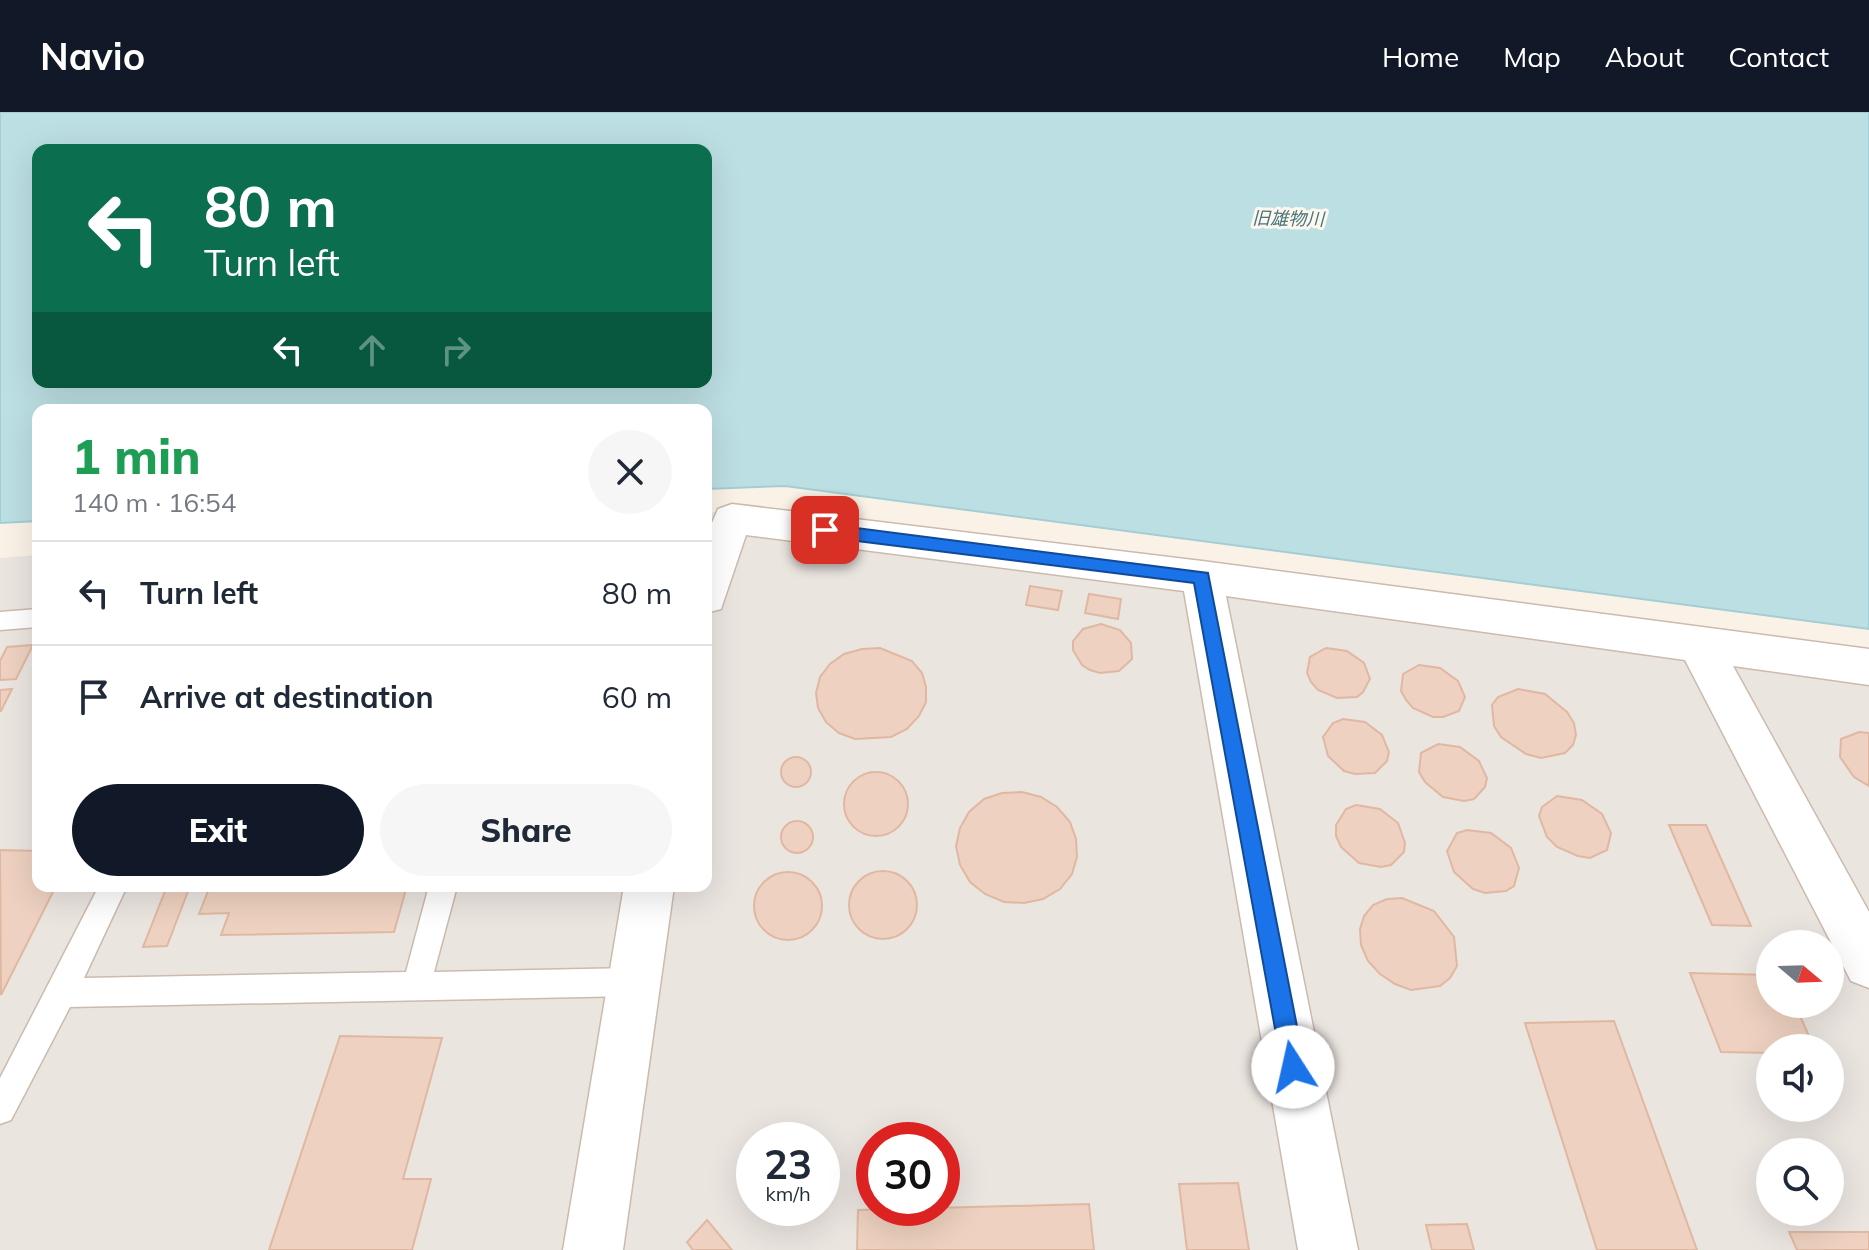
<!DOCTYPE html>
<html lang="en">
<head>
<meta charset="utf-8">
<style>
	:root { --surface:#fff; --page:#f6f6f7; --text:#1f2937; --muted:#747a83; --line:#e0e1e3; --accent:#111827 }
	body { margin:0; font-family:Mulish,"Noto Sans JP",sans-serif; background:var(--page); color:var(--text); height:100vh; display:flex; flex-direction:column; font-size:30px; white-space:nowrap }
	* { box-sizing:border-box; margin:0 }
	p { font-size:26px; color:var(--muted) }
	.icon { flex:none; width:44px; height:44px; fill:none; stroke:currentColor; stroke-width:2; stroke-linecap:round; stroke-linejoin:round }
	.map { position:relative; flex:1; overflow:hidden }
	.sheet { position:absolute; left:32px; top:292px; width:680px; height:488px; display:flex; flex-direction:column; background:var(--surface); border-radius:16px; box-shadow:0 8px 32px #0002 }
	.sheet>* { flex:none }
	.banner { position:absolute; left:32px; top:32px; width:680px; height:244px; border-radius:16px; box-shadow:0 8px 32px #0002; background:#0b6e4f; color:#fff; overflow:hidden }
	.needle { width:52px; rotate:109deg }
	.tools { position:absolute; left:1756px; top:818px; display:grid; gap:16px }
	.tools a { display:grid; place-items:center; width:88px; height:88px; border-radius:50%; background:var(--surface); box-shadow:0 8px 32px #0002; font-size:40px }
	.speed { position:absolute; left:736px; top:1010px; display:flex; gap:16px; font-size:40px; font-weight:700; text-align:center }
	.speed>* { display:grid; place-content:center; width:104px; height:104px; border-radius:50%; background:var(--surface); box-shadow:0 8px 32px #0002; line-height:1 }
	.speed small { font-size:20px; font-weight:400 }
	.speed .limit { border:12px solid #d22; background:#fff; color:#111 }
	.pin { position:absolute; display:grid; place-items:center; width:68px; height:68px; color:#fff; margin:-34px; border-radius:16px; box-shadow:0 4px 12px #0006 }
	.me { position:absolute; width:88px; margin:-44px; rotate:350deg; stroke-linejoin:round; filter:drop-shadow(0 0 6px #0008) }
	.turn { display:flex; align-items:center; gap:28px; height:168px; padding:0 40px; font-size:36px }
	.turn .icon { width:104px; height:104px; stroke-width:2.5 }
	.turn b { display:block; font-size:56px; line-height:68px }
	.lanes { display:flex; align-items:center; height:76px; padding:0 40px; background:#0003; justify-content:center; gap:40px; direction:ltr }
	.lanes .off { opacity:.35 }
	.round { display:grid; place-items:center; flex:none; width:84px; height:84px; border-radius:42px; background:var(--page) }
	.head { display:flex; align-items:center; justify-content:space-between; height:136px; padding:0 40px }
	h1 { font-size:48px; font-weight:800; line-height:60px; color:#1e9e55 }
	.primary-button { display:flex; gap:16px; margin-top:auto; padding:16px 40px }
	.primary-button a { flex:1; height:92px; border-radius:48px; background:var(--accent); color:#fff; font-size:32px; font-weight:800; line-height:92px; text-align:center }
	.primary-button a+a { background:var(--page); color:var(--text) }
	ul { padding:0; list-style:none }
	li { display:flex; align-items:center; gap:24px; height:104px; padding:0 40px; border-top:2px solid var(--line) }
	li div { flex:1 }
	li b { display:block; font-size:30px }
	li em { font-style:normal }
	header { display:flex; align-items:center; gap:48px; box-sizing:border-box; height:112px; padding:0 40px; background:var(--accent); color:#fff }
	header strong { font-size:38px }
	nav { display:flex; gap:44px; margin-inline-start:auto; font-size:28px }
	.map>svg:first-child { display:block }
</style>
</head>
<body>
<header>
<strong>Navio</strong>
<nav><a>Home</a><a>Map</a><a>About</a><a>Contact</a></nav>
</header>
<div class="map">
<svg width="1869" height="1138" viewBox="0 0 1869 1138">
	<rect width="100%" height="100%" fill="#fbf2e7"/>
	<!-- industrial -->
	<path fill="#ebe5e0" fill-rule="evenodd" d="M 754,397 L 1869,545 L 1869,1138 L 0,1138 L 0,446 L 38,443 L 38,774 L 706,774 L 706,401 ZM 1770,832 L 1830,832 L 1830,892 L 1770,892 ZM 1770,936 L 1830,936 L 1830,996 L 1770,996 ZM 754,1028 L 822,1028 L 822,1096 L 754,1096 ZM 874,1028 L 942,1028 L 942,1096 L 874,1096 ZM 1770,1040 L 1830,1040 L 1830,1100 L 1770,1100 Z"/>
	<!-- water -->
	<path fill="#bcdfe3" stroke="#a3ced4" stroke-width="2" fill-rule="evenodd" d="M 0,0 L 1869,0 L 1869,517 L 785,374 L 706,377 L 706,298 L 38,298 L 38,409 L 0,411 ZM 38,38 L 706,38 L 706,270 L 38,270 Z"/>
	<!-- building -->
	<path fill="#eed1c0" stroke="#e0b8a2" stroke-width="2" d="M 1030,474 L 1062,479 L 1058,498 L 1026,493 Z
		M 1089,482 L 1121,487 L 1118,507 L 1085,501 Z
		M 1101,512 L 1120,518 L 1131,531 L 1132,547 L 1119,559 L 1100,561 L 1090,558 L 1082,553 L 1073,538 L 1073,529 L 1083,517 Z
		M 33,533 L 16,567 L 0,568 L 0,549 L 7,535 Z
		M 880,536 L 912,549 L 922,561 L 926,575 L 926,590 L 919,604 L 907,617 L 891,625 L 855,627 L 839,621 L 826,610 L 818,596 L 816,581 L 820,565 L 830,552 L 844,542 L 862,537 Z
		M 1326,536 L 1347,539 L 1364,551 L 1370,567 L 1363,580 L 1357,585 L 1337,586 L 1318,578 L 1311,570 L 1307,561 L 1310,545 Z
		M 1419,553 L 1440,556 L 1458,569 L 1465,585 L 1459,599 L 1443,605 L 1433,605 L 1413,596 L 1406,588 L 1401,579 L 1403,562 Z
		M 12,577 L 1,599 L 0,599 L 0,578 Z
		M 1518,577 L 1545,582 L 1567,600 L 1574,611 L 1576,623 L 1573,633 L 1565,641 L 1541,646 L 1526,642 L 1501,625 L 1494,614 L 1492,593 L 1498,585 Z
		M 1343,607 L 1365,610 L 1382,623 L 1389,640 L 1387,649 L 1375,661 L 1355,662 L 1344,659 L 1328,644 L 1323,625 L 1333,611 Z
		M 1859,620 L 1869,621 L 1869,674 L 1854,665 L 1840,645 L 1841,627 Z
		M 1438,632 L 1460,635 L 1479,649 L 1487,666 L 1485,675 L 1474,687 L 1464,689 L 1443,685 L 1425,670 L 1419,660 L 1421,641 Z
		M781 660a15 15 0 1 1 30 0a15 15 0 1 1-30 0Z
		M844 692a32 32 0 1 1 64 0a32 32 0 1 1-64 0Z
		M 1022,680 L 1041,685 L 1057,695 L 1070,710 L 1076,727 L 1077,745 L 1072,762 L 1060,777 L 1043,787 L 1024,791 L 1004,790 L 985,782 L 970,770 L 960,753 L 956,734 L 960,716 L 969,700 L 984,687 L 1002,681 Z
		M 1557,684 L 1582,688 L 1602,702 L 1611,721 L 1607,738 L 1590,746 L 1578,744 L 1557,735 L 1547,725 L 1539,704 L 1542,695 Z
		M 1356,693 L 1380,697 L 1398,711 L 1405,731 L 1404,740 L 1391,753 L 1381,755 L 1359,751 L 1341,735 L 1336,724 L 1336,713 L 1346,697 Z
		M781 725a16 16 0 1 1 32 0a16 16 0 1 1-32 0Z
		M 1669,713 L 1706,713 L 1751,814 L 1712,813 Z
		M 1467,718 L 1491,721 L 1511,736 L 1519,756 L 1514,774 L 1506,779 L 1485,781 L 1473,777 L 1454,760 L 1447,739 L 1457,721 Z
		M 0,738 L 38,739 L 38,774 L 56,774 L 1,883 Z
		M849 793a34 34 0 1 1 68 0a34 34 0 1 1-68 0Z
		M754 794a34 34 0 1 1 68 0a34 34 0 1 1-68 0Z
		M 167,774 L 190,774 L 167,834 L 143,835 Z
		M 210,774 L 407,774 L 394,820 L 221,823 L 229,801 L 199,802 Z
		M 1402,786 L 1434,799 L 1454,825 L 1457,854 L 1450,866 L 1440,874 L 1411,878 L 1395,872 L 1380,862 L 1368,849 L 1361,833 L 1360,817 L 1364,804 L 1373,793 L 1387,787 Z
		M 1690,861 L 1770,863 L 1770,892 L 1795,892 L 1814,936 L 1770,936 L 1770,941 L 1721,940 Z
		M 1614,909 L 1697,1138 L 1597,1138 L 1525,911 Z
		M 340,924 L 442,926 L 403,1067 L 431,1067 L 412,1138 L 269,1138 Z
		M 1238,1071 L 1249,1138 L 1187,1138 L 1179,1072 Z
		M 1089,1092 L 1094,1138 L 857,1138 L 858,1098 Z
		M 707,1108 L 732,1138 L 693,1138 L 687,1130 Z
		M 1467,1112 L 1474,1138 L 1432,1138 L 1426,1113 Z
		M 1789,1120 L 1869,1120 L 1869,1138 L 1797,1138 Z"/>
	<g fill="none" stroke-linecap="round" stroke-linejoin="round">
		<!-- service casing -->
		<g stroke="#ccbaad" stroke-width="3">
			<path id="service" d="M 38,497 L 38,515 L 0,518 L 0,500 Z
				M 99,774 L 127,774 L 84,866 L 406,860 L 429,774 L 457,774 L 434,860 L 634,856 L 644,860 L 648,870 L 644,880 L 634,884 L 70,895 L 11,1008 L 0,1012 L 0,966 Z"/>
		</g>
		<!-- minor casing -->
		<g stroke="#ccbaad" stroke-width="3">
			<path id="minor" d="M 732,392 L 1202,449 L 1869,537 L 1869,573 L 1733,554 L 1869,800 L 1869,876 L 1851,869 L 1685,548 L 1226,484 L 1358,1138 L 1298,1138 L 1184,479 L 746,423 L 721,497 L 706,501 L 706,425 L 718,397 Z
				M 624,774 L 674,774 L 623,1138 L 563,1138 Z"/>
		</g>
		<!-- service -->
		<use href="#service" fill="#fff" fill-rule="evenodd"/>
		<!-- minor -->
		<use href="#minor" fill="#fff" fill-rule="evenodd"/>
	</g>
	<!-- route -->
	<path fill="#1a73e8" stroke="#114b97" stroke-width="2" d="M 825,412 L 1208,461 L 1305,955 L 1301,963 L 1293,966 L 1285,963 L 1282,955 L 1194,471 L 825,425 L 816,418 Z"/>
	<g text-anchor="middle" stroke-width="6" stroke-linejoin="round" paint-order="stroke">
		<!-- far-water labels -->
		<g font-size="18" font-style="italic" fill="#45767e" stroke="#fef7ed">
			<text transform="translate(1288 107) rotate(1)" y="6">旧雄物川</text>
		</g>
	</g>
</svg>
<div class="tools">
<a><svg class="needle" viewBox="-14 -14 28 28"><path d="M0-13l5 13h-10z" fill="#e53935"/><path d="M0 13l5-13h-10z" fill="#747a83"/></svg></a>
<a><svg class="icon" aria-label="sound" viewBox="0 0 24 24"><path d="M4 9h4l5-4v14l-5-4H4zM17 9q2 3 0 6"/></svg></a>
<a><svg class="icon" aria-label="search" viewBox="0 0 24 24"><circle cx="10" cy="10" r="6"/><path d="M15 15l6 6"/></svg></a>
</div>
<div class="speed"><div>23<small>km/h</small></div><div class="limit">30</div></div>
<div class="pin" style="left:825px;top:418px;background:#d93025"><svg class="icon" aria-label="arrive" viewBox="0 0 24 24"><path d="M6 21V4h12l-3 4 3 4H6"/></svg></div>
<svg class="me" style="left:1293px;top:955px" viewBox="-20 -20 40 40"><circle r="19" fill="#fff"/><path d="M0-13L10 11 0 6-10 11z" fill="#1a73e8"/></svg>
<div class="banner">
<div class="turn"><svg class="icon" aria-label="left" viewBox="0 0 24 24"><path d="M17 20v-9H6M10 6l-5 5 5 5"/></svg><div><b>80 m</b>Turn left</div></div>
<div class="lanes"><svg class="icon" aria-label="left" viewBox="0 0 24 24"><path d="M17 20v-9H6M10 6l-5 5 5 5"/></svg><svg class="icon off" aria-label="ahead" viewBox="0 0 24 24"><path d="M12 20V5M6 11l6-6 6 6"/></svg><svg class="icon off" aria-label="right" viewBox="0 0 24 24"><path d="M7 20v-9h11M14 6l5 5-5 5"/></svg></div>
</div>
<section class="sheet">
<div class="head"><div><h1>1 min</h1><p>140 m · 16:54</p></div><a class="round"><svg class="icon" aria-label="close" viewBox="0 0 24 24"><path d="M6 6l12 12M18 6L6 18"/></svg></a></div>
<ul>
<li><svg class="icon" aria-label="left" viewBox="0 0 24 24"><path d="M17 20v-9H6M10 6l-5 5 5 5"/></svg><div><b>Turn left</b></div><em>80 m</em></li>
<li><svg class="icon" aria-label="arrive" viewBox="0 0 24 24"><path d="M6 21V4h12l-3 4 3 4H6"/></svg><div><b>Arrive at destination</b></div><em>60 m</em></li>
</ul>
<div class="primary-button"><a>Exit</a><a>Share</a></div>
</section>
</div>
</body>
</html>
